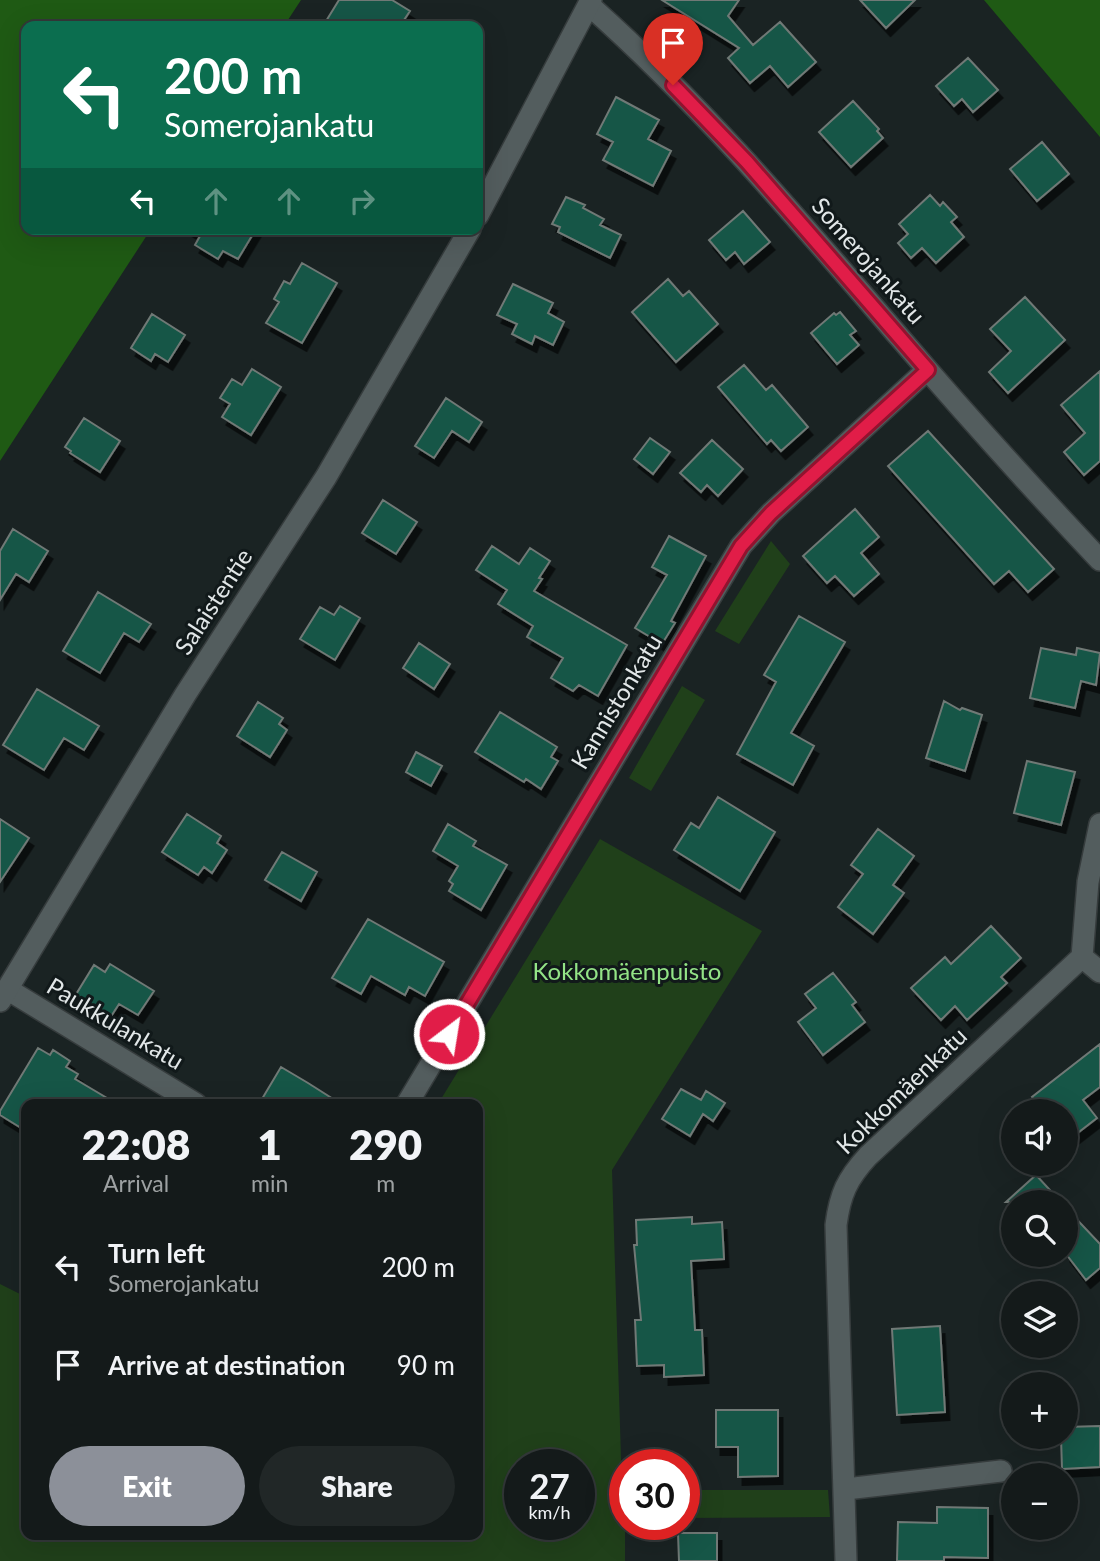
<!DOCTYPE html>
<html lang="en">
<head>
<meta charset="utf-8">
<style>
	:root { --surface:#141a1a; --page:#212727; --text:#f1f3f6; --muted:#9da1a2; --line:#333839; --accent:#8c9099 }
	body { margin:0; font-family:Lato,sans-serif; background:var(--page); color:var(--text); height:100vh; display:flex; flex-direction:column; font-size:26px; white-space:nowrap }
	* { box-sizing:border-box; margin:0 }
	p { font-size:23px; color:var(--muted) }
	.icon { flex:none; width:38px; height:38px; fill:none; stroke:currentColor; stroke-width:2; stroke-linecap:round; stroke-linejoin:round }
	.map { position:relative; flex:1; overflow:hidden }
	.details { position:absolute; left:21px; top:1099px; width:462px; height:441px; display:flex; flex-direction:column; background:var(--surface); border-radius:14px; box-shadow:0 7px 28px #0002,0 0 0 2px var(--line) }
	.details>* { flex:none }
	.hud { position:absolute; left:21px; top:21px; width:462px; height:214px; border-radius:14px; box-shadow:0 7px 28px #0002,0 0 0 2px var(--line); background:#0b6e4f; color:#fff; overflow:hidden }
	.buttons { position:absolute; left:1001px; top:1099px; display:grid; gap:14px }
	.buttons a { display:grid; place-items:center; width:77px; height:77px; border-radius:50%; background:var(--surface); box-shadow:0 7px 28px #0002,0 0 0 2px var(--line); font-size:35px }
	.speed { position:absolute; left:504px; top:1449px; display:flex; gap:14px; font-size:35px; font-weight:700; text-align:center }
	.speed>* { display:grid; place-content:center; width:91px; height:91px; border-radius:50%; background:var(--surface); box-shadow:0 7px 28px #0002,0 0 0 2px var(--line); line-height:1 }
	.speed small { font-size:18px; font-weight:400 }
	.speed .limit { border:10px solid #d22; background:#fff; color:#111 }
	.pin { position:absolute; display:grid; place-items:center; width:60px; height:60px; color:#fff; margin:-72px -30px; border-radius:50% 50% 50% 0; rotate:-45deg; box-shadow:0 0 7px #0007 }
	.pin .icon { rotate:45deg }
	.me { position:absolute; width:77px; margin:-38px; rotate:31deg; stroke-linejoin:round; filter:drop-shadow(0 0 5px #0008) }
	.turn { display:flex; align-items:center; gap:24px; height:147px; padding:0 28px; font-size:32px }
	.turn .icon { width:91px; height:91px; stroke-width:2.5 }
	.turn b { display:block; font-size:49px; line-height:60px }
	.lanes { display:flex; align-items:center; height:66px; padding:0 28px; background:#0003; justify-content:center; gap:35px; direction:ltr }
	.lanes .off { opacity:.35 }
	.eta { display:flex; justify-content:space-evenly; align-items:center; height:119px; text-align:center }
	.eta b { font-size:42px; font-weight:800; line-height:49px }
	.primary-button { display:flex; gap:14px; margin-top:auto; padding:14px 28px }
	.primary-button a { flex:1; height:80px; border-radius:42px; background:var(--accent); color:#fff; font-size:28px; font-weight:800; line-height:80px; text-align:center }
	.primary-button a+a { background:var(--page); color:var(--text) }
	ul { padding:0; list-style:none }
	li { display:flex; align-items:center; gap:21px; height:98px; padding:0 28px }
	li div { flex:1 }
	li b { display:block; font-size:26px }
	li em { font-style:normal }
	.map>svg:first-child { display:block }
</style>
</head>
<body>
<div class="map">
<svg width="1100" height="1561" viewBox="0 0 1100 1561">
	<defs>
		<filter id="shadow"><feDropShadow dx="4.5" dy="8" stdDeviation="0" flood-color="#0009"/></filter>
	</defs>
	<rect width="100%" height="100%" fill="#1a2323"/>
	<!-- green -->
	<path fill="#20401a" fill-rule="evenodd" d="M 771,541 L 790,564 L 739,644 L 715,631 Z
		M 682,686 L 705,700 L 651,791 L 629,778 Z
		M 600,839 L 762,931 L 612,1170 L 622,1490 L 625,1490 L 625,1561 L 0,1561 L 0,1284 L 26,1297 L 26,1535 L 478,1535 L 478,1104 L 438,1104 ZM 520,1465 L 579,1465 L 579,1524 L 520,1524 Z
		M 684,1490 L 828,1490 L 830,1517 L 684,1518 Z"/>
	<!-- forest -->
	<path fill="#1f5a14" d="M 0,0 L 301,0 L 284,26 L 26,26 L 26,229 L 151,229 L 0,461 Z
		M 984,0 L 1100,0 L 1100,137 Z"/>
	<!-- building -->
	<path fill="#145746" stroke="#707976" stroke-width="2" filter="url(#shadow)" d="M 339,0 L 392,0 L 410,11 L 400,26 L 323,26 Z
		M 662,0 L 739,0 L 728,16 L 753,45 L 780,22 L 816,62 L 788,87 L 770,66 L 750,83 L 728,58 L 739,48 Z
		M 860,0 L 915,0 L 886,28 Z
		M 968,58 L 998,90 L 973,112 L 962,99 L 954,106 L 936,86 Z
		M 616,97 L 659,120 L 648,139 L 671,151 L 653,186 L 603,160 L 613,142 L 597,134 Z
		M 853,101 L 879,129 L 877,131 L 883,138 L 851,167 L 819,132 Z
		M 1042,142 L 1069,174 L 1037,201 L 1010,169 Z
		M 930,195 L 940,206 L 943,202 L 957,217 L 951,222 L 964,237 L 936,263 L 922,248 L 911,258 L 898,243 L 908,234 L 899,224 Z
		M 566,197 L 585,205 L 583,208 L 604,219 L 600,225 L 621,235 L 610,258 L 558,232 L 560,227 L 552,224 Z
		M 743,211 L 770,242 L 744,264 L 735,252 L 726,260 L 709,240 Z
		M 189,229 L 256,229 L 238,259 L 223,251 L 218,259 L 195,245 L 200,236 Z
		M 302,263 L 337,283 L 302,343 L 266,323 L 279,302 L 274,299 L 284,281 L 290,284 Z
		M 668,279 L 683,296 L 689,291 L 718,324 L 676,362 L 632,312 Z
		M 513,284 L 553,303 L 548,313 L 564,322 L 553,345 L 535,336 L 532,344 L 512,334 L 517,324 L 497,315 Z
		M 1025,297 L 1065,340 L 1008,393 L 989,372 L 1011,351 L 990,329 Z
		M 840,312 L 856,331 L 850,335 L 859,345 L 837,364 L 811,333 L 834,313 L 836,315 Z
		M 152,314 L 185,335 L 168,362 L 155,354 L 151,361 L 131,348 Z
		M 744,365 L 766,390 L 772,385 L 808,427 L 781,451 L 771,440 L 767,444 L 718,387 Z
		M 252,369 L 281,387 L 251,435 L 222,417 L 230,404 L 220,398 L 232,379 L 242,385 Z
		M 1100,371 L 1100,461 L 1084,475 L 1064,452 L 1085,433 L 1061,405 Z
		M 446,398 L 482,422 L 469,442 L 452,431 L 434,458 L 415,446 Z
		M 84,418 L 120,441 L 100,472 L 70,453 L 71,451 L 65,447 Z
		M 928,431 L 1054,569 L 1028,592 L 1009,571 L 994,584 L 888,466 Z
		M 650,438 L 670,452 L 653,474 L 634,459 Z
		M 712,440 L 743,469 L 718,496 L 707,485 L 701,492 L 680,473 Z
		M 383,500 L 417,522 L 396,554 L 362,533 Z
		M 855,509 L 879,537 L 861,553 L 879,574 L 854,596 L 835,576 L 827,583 L 803,556 Z
		M 13,529 L 48,551 L 29,582 L 16,574 L 0,600 L 0,551 Z
		M 669,536 L 706,556 L 671,621 L 675,623 L 662,644 L 635,628 L 667,575 L 652,567 Z
		M 492,546 L 519,564 L 530,548 L 550,561 L 539,578 L 542,579 L 534,591 L 627,645 L 598,696 L 579,685 L 573,691 L 551,678 L 563,658 L 527,637 L 533,626 L 498,604 L 507,590 L 476,570 Z
		M 98,592 L 151,624 L 139,642 L 124,633 L 100,673 L 63,651 Z
		M 340,606 L 360,618 L 335,660 L 300,639 L 320,607 L 334,615 Z
		M 799,616 L 845,642 L 791,733 L 814,746 L 793,785 L 737,754 L 776,682 L 764,675 Z
		M 419,643 L 450,664 L 434,689 L 403,668 Z
		M 1041,648 L 1076,655 L 1077,648 L 1100,653 L 1096,685 L 1081,681 L 1075,708 L 1030,698 Z
		M 37,689 L 99,726 L 84,750 L 64,738 L 44,770 L 3,745 Z
		M 944,701 L 960,710 L 962,708 L 982,715 L 965,771 L 926,758 Z
		M 258,702 L 283,718 L 279,724 L 287,730 L 270,757 L 237,736 Z
		M 500,712 L 557,747 L 551,757 L 558,761 L 541,789 L 526,779 L 524,782 L 475,752 Z
		M 416,752 L 442,766 L 431,786 L 406,772 Z
		M 1027,761 L 1075,772 L 1061,825 L 1014,813 Z
		M 718,797 L 775,832 L 740,891 L 674,850 L 691,823 L 699,828 Z
		M 187,814 L 221,836 L 217,843 L 227,850 L 212,873 L 204,867 L 198,875 L 162,852 Z
		M 0,819 L 29,838 L 0,882 Z
		M 448,824 L 476,841 L 473,846 L 507,865 L 481,910 L 449,891 L 453,884 L 449,881 L 458,866 L 433,851 Z
		M 878,829 L 914,856 L 893,885 L 904,893 L 873,934 L 838,907 L 863,874 L 851,865 Z
		M 282,852 L 317,872 L 301,901 L 265,880 Z
		M 368,919 L 444,962 L 425,996 L 409,987 L 405,995 L 371,976 L 361,994 L 332,978 Z
		M 991,926 L 1021,958 L 1001,977 L 1007,983 L 967,1020 L 955,1006 L 941,1020 L 911,988 L 945,957 L 951,964 Z
		M 110,964 L 154,991 L 138,1015 L 119,1004 L 110,1018 L 75,996 L 94,965 L 105,972 Z
		M 833,973 L 856,1002 L 852,1005 L 865,1022 L 823,1055 L 798,1022 L 816,1008 L 805,994 Z
		M 1100,1044 L 1100,1087 L 1083,1100 L 1097,1118 L 1066,1142 L 1066,1111 L 1043,1111 L 1032,1097 Z
		M 38,1048 L 50,1055 L 53,1050 L 70,1061 L 66,1067 L 78,1074 L 75,1079 L 117,1104 L 26,1104 L 26,1131 L 0,1115 L 0,1111 Z
		M 281,1067 L 308,1083 L 341,1104 L 259,1104 Z
		M 681,1089 L 701,1100 L 706,1091 L 725,1103 L 713,1121 L 703,1114 L 690,1136 L 662,1119 Z
		M 1036,1175 L 1061,1202 L 1006,1202 Z
		M 1066,1208 L 1100,1244 L 1100,1268 L 1086,1280 L 1066,1254 Z
		M 692,1217 L 692,1224 L 722,1222 L 724,1259 L 691,1261 L 695,1330 L 702,1330 L 704,1375 L 664,1377 L 664,1365 L 637,1366 L 635,1320 L 641,1320 L 634,1245 L 637,1245 L 636,1220 Z
		M 940,1326 L 945,1412 L 897,1415 L 892,1329 Z
		M 716,1410 L 778,1410 L 778,1476 L 738,1477 L 738,1447 L 716,1447 Z
		M 1100,1426 L 1100,1467 L 1062,1469 L 1061,1437 L 1066,1437 L 1066,1427 Z
		M 937,1507 L 988,1508 L 988,1558 L 944,1557 L 944,1561 L 897,1561 L 898,1522 L 937,1523 Z
		M 678,1533 L 717,1533 L 717,1561 L 679,1561 Z"/>
	<g fill="none" stroke-linecap="round" stroke-linejoin="round">
		<!-- street casing -->
		<g stroke="#363c3d" stroke-width="24">
			<path id="street" d="M 589,5 C 703,106 802,224 901,339 C 965,414 1032,488 1100,560
				M 1082,957 L 1100,972
				M 7,989 L 196,1104
				M 407,1104 L 741,546 L 771,513 L 927,370
				M 846,1489 L 1001,1471
				M 846,1561 L 836,1225 C 840,1194 847,1179 868,1156 L 1082,957 L 1088,882 L 1100,824"/>
		</g>
		<!-- secondary casing -->
		<g stroke="#363c3d" stroke-width="24">
			<path id="secondary" d="M 478,215 L 591,0
				M 0,1001 L 185,695 L 326,477 L 470,229"/>
		</g>
		<!-- street -->
		<use href="#street" stroke="#535d5e" stroke-width="21"/>
		<!-- secondary -->
		<use href="#secondary" stroke="#535d5e" stroke-width="21"/>
	</g>
	<g fill="none" stroke-linecap="round" stroke-linejoin="round">
		<!-- route casing -->
		<g stroke="#92132f" stroke-width="18">
			<path id="route" d="M 449,1034 L 741,546 L 771,513 L 928,370 L 747,162 L 673,85"/>
		</g>
		<!-- route -->
		<use href="#route" stroke="#e11d48" stroke-width="12"/>
	</g>
	<g text-anchor="middle" stroke-width="6" stroke-linejoin="round" paint-order="stroke">
		<!-- street labels -->
		<g font-size="24" fill="#e2e7e8" stroke="#11191a">
			<text transform="translate(868 261) rotate(49)" y="8">Somerojankatu</text>
			<text transform="translate(214 602) rotate(-57)" y="8">Salaistentie</text>
			<text transform="translate(617 702) rotate(-59)" y="8">Kannistonkatu</text>
			<text transform="translate(115 1024) rotate(31)" y="8">Paukkulankatu</text>
			<text transform="translate(902 1091) rotate(-44)" y="8">Kokkomäenkatu</text>
		</g>
		<!-- park labels -->
		<g font-size="24" fill="#93e386" stroke="#11191a">
			<text x="627" y="980">Kokkomäenpuisto</text>
		</g>
	</g>
</svg>
<div class="buttons">
<a><svg class="icon" aria-label="sound" viewBox="0 0 24 24"><path d="M4 9h4l5-4v14l-5-4H4zM17 9q2 3 0 6"/></svg></a>
<a><svg class="icon" aria-label="search" viewBox="0 0 24 24"><circle cx="10" cy="10" r="6"/><path d="M15 15l6 6"/></svg></a>
<a><svg class="icon" aria-label="layers" viewBox="0 0 24 24"><path d="M12 4l9 5-9 5-9-5zM3 14l9 5 9-5"/></svg></a>
<a>+</a>
<a>−</a>
</div>
<div class="speed"><div>27<small>km/h</small></div><div class="limit">30</div></div>
<div class="pin" style="left:673px;top:85px;background:#d93025"><svg class="icon" aria-label="arrive" viewBox="0 0 24 24"><path d="M6 21V4h12l-3 4 3 4H6"/></svg></div>
<svg class="me" style="left:449px;top:1034px" viewBox="-20 -20 40 40"><circle r="17" fill="#e11d48" stroke="#fff" stroke-width="3"/><path d="M0-11L8 9 0 5-8 9z" fill="#fff"/></svg>
<div class="hud">
<div class="turn"><svg class="icon" aria-label="left" viewBox="0 0 24 24"><path d="M17 20v-9H6M10 6l-5 5 5 5"/></svg><div><b>200 m</b>Somerojankatu</div></div>
<div class="lanes"><svg class="icon" aria-label="left" viewBox="0 0 24 24"><path d="M17 20v-9H6M10 6l-5 5 5 5"/></svg><svg class="icon off" aria-label="ahead" viewBox="0 0 24 24"><path d="M12 20V5M6 11l6-6 6 6"/></svg><svg class="icon off" aria-label="ahead" viewBox="0 0 24 24"><path d="M12 20V5M6 11l6-6 6 6"/></svg><svg class="icon off" aria-label="right" viewBox="0 0 24 24"><path d="M7 20v-9h11M14 6l5 5-5 5"/></svg></div>
</div>
<section class="details">
<div class="eta">
<div><b>22:08</b><p>Arrival</p></div>
<div><b>1</b><p>min</p></div>
<div><b>290</b><p>m</p></div>
</div>
<ul>
<li><svg class="icon" aria-label="left" viewBox="0 0 24 24"><path d="M17 20v-9H6M10 6l-5 5 5 5"/></svg><div><b>Turn left</b><p>Somerojankatu</p></div><em>200 m</em></li>
<li><svg class="icon" aria-label="arrive" viewBox="0 0 24 24"><path d="M6 21V4h12l-3 4 3 4H6"/></svg><div><b>Arrive at destination</b></div><em>90 m</em></li>
</ul>
<div class="primary-button"><a>Exit</a><a>Share</a></div>
</section>
</div>
</body>
</html>
